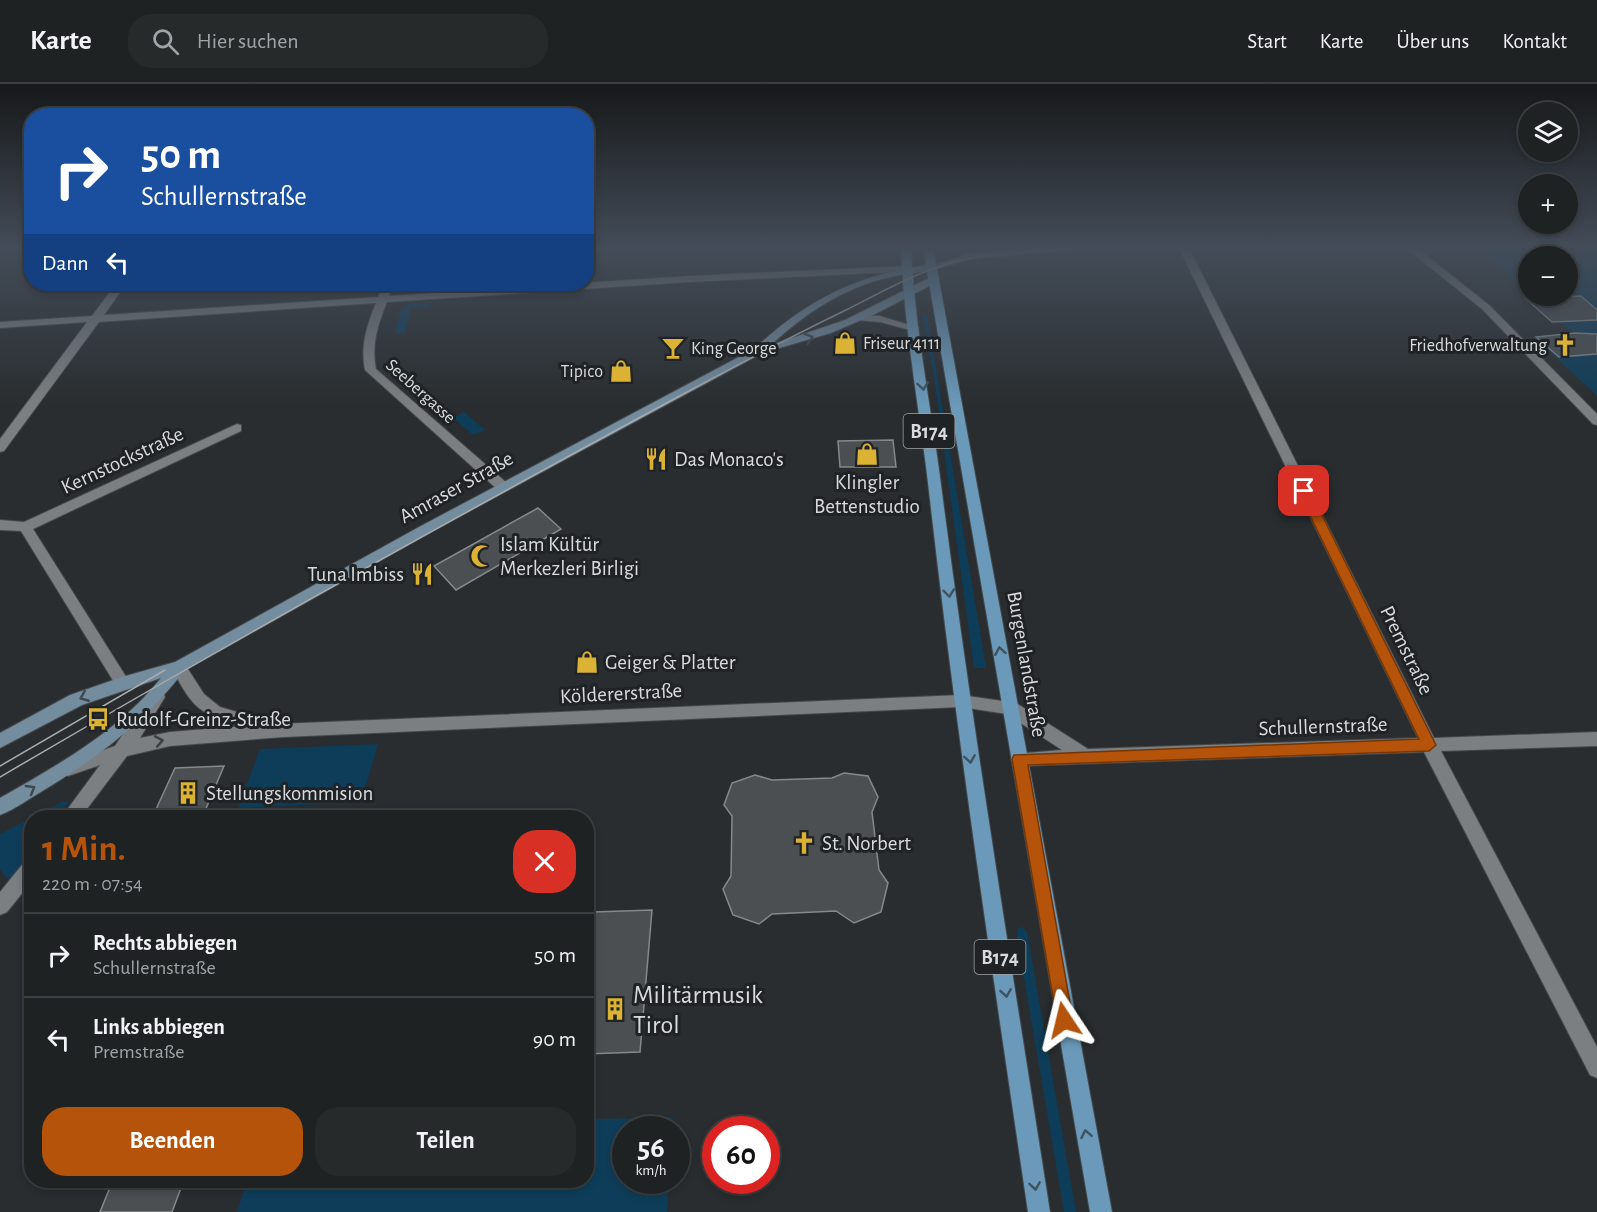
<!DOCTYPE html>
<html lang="de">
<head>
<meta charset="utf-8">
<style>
	:root { --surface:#1f2223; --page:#272a2b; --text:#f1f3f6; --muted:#a1a4a6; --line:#3c3f41; --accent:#b45309 }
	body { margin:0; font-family:"Alegreya Sans",sans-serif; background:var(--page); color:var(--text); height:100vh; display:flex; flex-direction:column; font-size:22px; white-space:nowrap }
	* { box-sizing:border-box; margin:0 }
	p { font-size:20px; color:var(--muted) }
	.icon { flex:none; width:33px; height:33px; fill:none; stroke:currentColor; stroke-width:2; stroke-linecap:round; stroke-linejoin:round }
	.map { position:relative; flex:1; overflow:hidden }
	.side { position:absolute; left:24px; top:726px; width:570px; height:378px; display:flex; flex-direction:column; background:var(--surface); border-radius:24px; box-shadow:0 3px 9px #0003,0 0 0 2px var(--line) }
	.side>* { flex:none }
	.top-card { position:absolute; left:24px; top:24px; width:570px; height:183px; border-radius:24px; box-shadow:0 3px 9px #0003,0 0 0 2px var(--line); background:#1a4fa0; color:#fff; overflow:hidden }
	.tools { position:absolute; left:1518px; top:18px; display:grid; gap:12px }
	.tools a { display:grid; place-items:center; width:60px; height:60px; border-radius:50%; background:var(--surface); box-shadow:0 3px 9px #0003,0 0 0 2px var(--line); font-size:30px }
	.speed { position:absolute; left:612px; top:1032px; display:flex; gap:12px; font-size:30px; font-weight:700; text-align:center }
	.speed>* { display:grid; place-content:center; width:78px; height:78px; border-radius:50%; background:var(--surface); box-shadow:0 3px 9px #0003,0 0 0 2px var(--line); line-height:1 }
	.speed small { font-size:15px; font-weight:400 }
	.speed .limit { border:9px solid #d22; background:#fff; color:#111 }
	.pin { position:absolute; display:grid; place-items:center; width:51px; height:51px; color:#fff; margin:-26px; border-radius:12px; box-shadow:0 3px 9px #0006 }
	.me { position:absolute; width:66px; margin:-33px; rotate:350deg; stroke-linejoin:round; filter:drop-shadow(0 0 4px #0008) }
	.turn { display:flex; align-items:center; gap:21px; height:126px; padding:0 18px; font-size:27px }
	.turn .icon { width:78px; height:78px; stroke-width:2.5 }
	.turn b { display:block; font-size:42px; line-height:51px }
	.then { display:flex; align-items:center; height:57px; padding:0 18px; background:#0003; gap:12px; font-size:22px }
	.round { display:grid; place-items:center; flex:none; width:63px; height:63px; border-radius:24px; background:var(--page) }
	.head { display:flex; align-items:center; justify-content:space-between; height:102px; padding:0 18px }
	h1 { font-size:36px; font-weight:600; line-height:45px; color:var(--accent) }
	.button { display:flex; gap:12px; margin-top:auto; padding:12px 18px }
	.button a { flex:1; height:69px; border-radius:24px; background:var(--accent); color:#fff; font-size:24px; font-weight:600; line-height:69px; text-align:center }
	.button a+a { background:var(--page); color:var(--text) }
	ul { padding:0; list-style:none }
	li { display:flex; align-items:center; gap:18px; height:84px; padding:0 18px; border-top:2px solid var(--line) }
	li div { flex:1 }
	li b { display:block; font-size:22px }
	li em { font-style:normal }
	header { display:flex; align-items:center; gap:36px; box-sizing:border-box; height:84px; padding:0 30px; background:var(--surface); border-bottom:2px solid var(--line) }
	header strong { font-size:28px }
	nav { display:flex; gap:33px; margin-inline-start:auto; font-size:21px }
	.search { width:420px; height:54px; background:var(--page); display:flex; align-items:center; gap:15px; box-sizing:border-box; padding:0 21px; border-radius:24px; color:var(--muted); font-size:22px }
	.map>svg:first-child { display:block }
</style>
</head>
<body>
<header>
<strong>Karte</strong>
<div class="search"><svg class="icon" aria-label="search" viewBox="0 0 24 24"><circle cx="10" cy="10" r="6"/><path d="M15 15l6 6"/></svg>Hier suchen</div>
<nav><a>Start</a><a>Karte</a><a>Über uns</a><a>Kontakt</a></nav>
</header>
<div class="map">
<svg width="1597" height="1128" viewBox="0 0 1597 1128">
	<rect width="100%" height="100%" fill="#292d2f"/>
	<!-- green -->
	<path fill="#0e3d59" d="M 1477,164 L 1597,164 L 1597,312 L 1534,253 L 1575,251 L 1531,212 L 1568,212 L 1568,172 L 1528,172 L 1528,210 Z
		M 430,218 L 429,223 L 411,224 L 405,249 L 395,250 L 401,225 L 406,225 L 408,220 Z
		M 922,231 L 927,231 L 986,584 L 974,584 L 934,293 Z
		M 464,328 L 485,346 L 473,351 L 453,334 Z
		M 378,660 L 361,718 L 238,724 L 260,665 Z
		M 62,718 L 69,718 L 56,733 L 32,734 L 31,767 L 12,795 L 6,794 L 0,785 L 0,750 Z
		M 1023,843 L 1027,848 L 1076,1128 L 1064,1128 L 1017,853 L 1018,844 Z
		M 673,1034 L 672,1045 L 626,1046 L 626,1096 L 669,1097 L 667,1128 L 237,1128 L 247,1097 L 586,1096 L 587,1035 Z"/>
	<!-- building -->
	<path fill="#4b4f52" stroke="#85898c" stroke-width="1.5" d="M 1581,212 L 1597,226 L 1597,236 L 1552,238 L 1526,215 Z
		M 1575,249 L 1597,250 L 1597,270 L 1559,273 L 1536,253 Z
		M 893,356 L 896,383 L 840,383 L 838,357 Z
		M 538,424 L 561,445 L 456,506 L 434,482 Z
		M 224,682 L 202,734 L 152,734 L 175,684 Z
		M 844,689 L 868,692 L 878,713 L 872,728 L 879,786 L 888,799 L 881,828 L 854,839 L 836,827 L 772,830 L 759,840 L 733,831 L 723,805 L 731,792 L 732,732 L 724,721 L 732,699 L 755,691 L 772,696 L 832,694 Z
		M 652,826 L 640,968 L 586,970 L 586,883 L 593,828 Z
		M 113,1096 L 184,1096 L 172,1128 L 100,1128 Z"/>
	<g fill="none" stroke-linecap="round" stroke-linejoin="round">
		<!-- street casing -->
		<g stroke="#45484a" stroke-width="2">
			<path id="street" d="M 1034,164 L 1067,164 L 1062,167 L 972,175 L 933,186 L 928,183 L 971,169 Z
				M 1179,164 L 1189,164 L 1434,654 L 1597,648 L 1597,662 L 1441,667 L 1597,963 L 1597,994 L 1590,991 L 1424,668 L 1019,682 L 1013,680 L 1011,675 L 1013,670 L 1062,666 L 1007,630 L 961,623 L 284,653 L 170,662 L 127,672 L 80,734 L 61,734 L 100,681 L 68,692 L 62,690 L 60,685 L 62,680 L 115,662 L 151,608 L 157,607 L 163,608 L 165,613 L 140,654 L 170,648 L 243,642 C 198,630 193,624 171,583 L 174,579 L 184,579 L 204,610 L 220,623 L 278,640 L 961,611 L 1016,619 L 1088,665 L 1418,654 Z
				M 1406,164 L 1417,164 L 1489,221 L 1597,330 L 1597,341 L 1593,340 L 1482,225 Z
				M 907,182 L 911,183 L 911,187 L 690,198 L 387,218 C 378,240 371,261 376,285 L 508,400 L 509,403 L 508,406 L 498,406 L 365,286 C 360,262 367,241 376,219 L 99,238 L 4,367 L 0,368 L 0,355 L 87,238 L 0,244 L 0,238 L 92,232 L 116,200 L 126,200 L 104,231 L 378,213 L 383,200 L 393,200 L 389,212 L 690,192 Z
				M 858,231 L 880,232 L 919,244 L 914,247 L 880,238 L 854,236 L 854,232 Z
				M 237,340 L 241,341 L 241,347 L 33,445 L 130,599 L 127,603 L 117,603 L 21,447 L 0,446 L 0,436 L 24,438 Z
				M 32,774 L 32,797 L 7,828 L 0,831 L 0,808 L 26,776 Z"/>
		</g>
		<!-- secondary casing -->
		<g stroke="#45484a" stroke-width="2">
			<path id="secondary" d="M 933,180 L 938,183 L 936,185 C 920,189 903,190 886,194 C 842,205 804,230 771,261 L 845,236 L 931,193 L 939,193 L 939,197 L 875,230 L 831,249 L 762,269 L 429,449 L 184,587 C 146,637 98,673 44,706 C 30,714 16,725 0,731 L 0,714 C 58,681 119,647 161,594 L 82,621 L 0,664 L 0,649 L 70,611 L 122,593 L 175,578 L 419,443 L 754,265 C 809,214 859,190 933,180 Z"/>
		</g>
		<!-- primary casing -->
		<g stroke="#45484a" stroke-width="2">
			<path id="primary" d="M 901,164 L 911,164 C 915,249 933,332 943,416 C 974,654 1013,891 1050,1128 L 1028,1128 C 993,891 957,654 930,416 C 921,332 904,248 901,164 Z
				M 923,164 L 933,164 L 1112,1128 L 1090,1128 Z"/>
		</g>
		<!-- street -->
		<use href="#street" fill="#7b7f82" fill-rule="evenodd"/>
		<!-- secondary -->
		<use href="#secondary" fill="#738c9e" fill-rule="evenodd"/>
		<!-- primary -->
		<use href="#primary" fill="#6a99b9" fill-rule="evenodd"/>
		<!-- tram -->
		<path stroke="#a9abad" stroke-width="1.5" d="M 0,682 L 165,586
			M 0,693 C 210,570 423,451 637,335 C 705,298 774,261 844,227 C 878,210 913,190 950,179 C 995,166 1043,167 1090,164"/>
	</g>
	<!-- one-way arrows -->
	<defs><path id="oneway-chevron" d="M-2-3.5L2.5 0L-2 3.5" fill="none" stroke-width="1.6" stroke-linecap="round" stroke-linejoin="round" transform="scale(1.5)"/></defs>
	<g stroke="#3d484f">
		<use href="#oneway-chevron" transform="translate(809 254) rotate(-18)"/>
		<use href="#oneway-chevron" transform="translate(84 613) rotate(158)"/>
		<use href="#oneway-chevron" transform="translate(31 705) rotate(-30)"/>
	</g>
	<g stroke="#3e5260">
		<use href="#oneway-chevron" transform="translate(923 302) rotate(82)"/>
		<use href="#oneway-chevron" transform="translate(949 509) rotate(83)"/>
		<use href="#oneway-chevron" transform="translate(1000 567) rotate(-100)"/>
		<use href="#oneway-chevron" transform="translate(970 675) rotate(81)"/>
		<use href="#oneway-chevron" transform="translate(1006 909) rotate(81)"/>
		<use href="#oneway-chevron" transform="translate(1086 1050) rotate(-101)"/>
		<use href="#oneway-chevron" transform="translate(1035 1102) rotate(81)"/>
	</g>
	<use stroke="#3b3f41" href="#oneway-chevron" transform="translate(159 657) rotate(-10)"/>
	<!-- sky -->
	<linearGradient id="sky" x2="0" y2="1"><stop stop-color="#17191a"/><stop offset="0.51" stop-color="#434c58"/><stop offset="1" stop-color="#434c58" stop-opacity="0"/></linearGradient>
	<rect width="1597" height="321" fill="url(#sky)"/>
	<!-- route -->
	<path fill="#b45309" stroke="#753606" stroke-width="1.5" d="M 1304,403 L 1310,407 L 1436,661 L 1429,667 L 1028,681 L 1073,936 L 1071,942 L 1064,945 L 1058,942 L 1012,675 L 1014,671 L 1419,655 L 1298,407 Z"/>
	<!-- icons -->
	<defs>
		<g id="shop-bare" transform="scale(1.8)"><path d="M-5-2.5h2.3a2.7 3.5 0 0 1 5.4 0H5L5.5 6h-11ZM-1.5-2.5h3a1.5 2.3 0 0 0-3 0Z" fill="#dbb233" stroke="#202325" stroke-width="2.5" paint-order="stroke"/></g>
		<g id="church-bare" transform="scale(1.8)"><path d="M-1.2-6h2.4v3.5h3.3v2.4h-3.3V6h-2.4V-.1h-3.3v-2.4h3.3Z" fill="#dbb233" stroke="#202325" stroke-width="2.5" paint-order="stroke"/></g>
		<g id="bar-bare" transform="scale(1.8)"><path d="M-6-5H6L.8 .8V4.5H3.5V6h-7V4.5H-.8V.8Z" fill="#dbb233" stroke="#202325" stroke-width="2.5" paint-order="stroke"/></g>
		<g id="restaurant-bare" transform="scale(1.8)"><path d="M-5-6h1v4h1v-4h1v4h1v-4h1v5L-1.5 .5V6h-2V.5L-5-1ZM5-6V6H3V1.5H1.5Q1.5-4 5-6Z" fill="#dbb233" stroke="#202325" stroke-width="2.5" paint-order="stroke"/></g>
		<g id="mosque-bare" transform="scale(1.8)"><path d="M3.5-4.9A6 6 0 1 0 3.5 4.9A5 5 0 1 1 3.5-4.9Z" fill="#dbb233" stroke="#202325" stroke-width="2.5" paint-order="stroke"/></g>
		<g id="bus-bare" transform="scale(1.8)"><path d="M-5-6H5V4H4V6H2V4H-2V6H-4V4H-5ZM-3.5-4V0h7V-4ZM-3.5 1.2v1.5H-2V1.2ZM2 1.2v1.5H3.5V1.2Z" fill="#dbb233" stroke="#202325" stroke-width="2.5" paint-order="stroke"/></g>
		<g id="building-bare" transform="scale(1.8)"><path d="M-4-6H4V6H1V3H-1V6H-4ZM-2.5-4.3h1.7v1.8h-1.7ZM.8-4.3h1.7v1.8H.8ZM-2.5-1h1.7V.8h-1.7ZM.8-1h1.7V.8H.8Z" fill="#dbb233" stroke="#202325" stroke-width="2.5" paint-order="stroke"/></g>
	</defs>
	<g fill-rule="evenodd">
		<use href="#shop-bare" x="845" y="259"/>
		<use href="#church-bare" x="1565" y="261"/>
		<use href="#bar-bare" x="673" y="264"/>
		<use href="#shop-bare" x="621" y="287"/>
		<use href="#shop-bare" x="867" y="370"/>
		<use href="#restaurant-bare" x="656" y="375"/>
		<use href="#mosque-bare" x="482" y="472"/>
		<use href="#restaurant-bare" x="422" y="490"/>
		<use href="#shop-bare" x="587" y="578"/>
		<use href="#bus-bare" x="98" y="635"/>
		<use href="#building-bare" x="188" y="709"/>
		<use href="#church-bare" x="804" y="759"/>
		<use href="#building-bare" x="615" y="925"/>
	</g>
	<g text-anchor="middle" stroke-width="6" stroke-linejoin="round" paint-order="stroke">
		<!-- far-poi labels -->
		<g font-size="18" fill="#d8dadc" stroke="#202325" text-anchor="start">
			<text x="863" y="265">Friseur 4111</text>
			<text x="1547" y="267" text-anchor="end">Friedhofverwaltung</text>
			<text x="691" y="270">King George</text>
			<text x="603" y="293" text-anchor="end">Tipico</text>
		</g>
		<!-- far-street labels -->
		<g font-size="18" fill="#d8dadc" stroke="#202325">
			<text transform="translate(421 307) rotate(42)" y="6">Seebergasse</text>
		</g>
		<!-- shield labels -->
		<g fill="#202325" stroke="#a1a3a5" stroke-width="1.5">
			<rect x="903.5" y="330" width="51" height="34" rx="4.5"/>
			<rect x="974.5" y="856" width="51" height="34" rx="4.5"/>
		</g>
		<g font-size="20" font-weight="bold" fill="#d8dadc">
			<text x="929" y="354">B174</text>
			<text x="1000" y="880">B174</text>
		</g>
		<!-- poi labels -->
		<g font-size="21" fill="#d8dadc" stroke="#202325" text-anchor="start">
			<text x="674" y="382">Das Monaco's</text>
			<text x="867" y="405" text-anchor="middle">Klingler<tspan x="867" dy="24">Bettenstudio</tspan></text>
			<text x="500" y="467">Islam Kültür<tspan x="500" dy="24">Merkezleri Birligi</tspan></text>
			<text x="404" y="497" text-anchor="end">Tuna Imbiss</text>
			<text x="605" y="585">Geiger &amp; Platter</text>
			<text x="116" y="642">Rudolf-Greinz-Straße</text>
			<text x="206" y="716">Stellungskommision</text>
			<text x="822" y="766">St. Norbert</text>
		</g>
		<!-- street labels -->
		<g font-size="21" fill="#d8dadc" stroke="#202325">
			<text transform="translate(122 376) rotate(-25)" y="7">Kernstockstraße</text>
			<text transform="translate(456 403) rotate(-29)" y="7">Amraser Straße</text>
			<text transform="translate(1407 566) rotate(64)" y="7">Premstraße</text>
			<text transform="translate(1027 580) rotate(80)" y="7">Burgenlandstraße</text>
			<text transform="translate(621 609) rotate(-3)" y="7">Köldererstraße</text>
			<text transform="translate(1323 642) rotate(-2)" y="7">Schullernstraße</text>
		</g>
		<!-- near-poi labels -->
		<g font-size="26" fill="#d8dadc" stroke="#202325" text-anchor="start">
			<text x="633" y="919">Militärmusik<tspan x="633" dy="30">Tirol</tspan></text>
		</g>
	</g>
</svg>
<div class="tools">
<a><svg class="icon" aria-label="layers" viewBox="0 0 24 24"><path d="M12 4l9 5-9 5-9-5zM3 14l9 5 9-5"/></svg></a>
<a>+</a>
<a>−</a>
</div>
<div class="speed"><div>56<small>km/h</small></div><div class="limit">60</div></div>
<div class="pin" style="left:1304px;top:407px;background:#d93025"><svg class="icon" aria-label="arrive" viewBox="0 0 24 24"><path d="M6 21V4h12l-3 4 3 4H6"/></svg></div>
<svg class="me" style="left:1064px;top:936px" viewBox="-20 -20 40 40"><path d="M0-17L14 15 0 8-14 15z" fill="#b45309" stroke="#fff" stroke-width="4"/></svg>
<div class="top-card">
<div class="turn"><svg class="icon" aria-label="right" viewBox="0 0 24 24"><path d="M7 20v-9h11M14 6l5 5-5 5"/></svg><div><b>50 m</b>Schullernstraße</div></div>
<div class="then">Dann<svg class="icon" aria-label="left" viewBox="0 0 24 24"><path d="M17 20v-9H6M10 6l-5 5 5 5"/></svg></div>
</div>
<section class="side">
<div class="head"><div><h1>1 Min.</h1><p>220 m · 07:54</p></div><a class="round" style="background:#d93025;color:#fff"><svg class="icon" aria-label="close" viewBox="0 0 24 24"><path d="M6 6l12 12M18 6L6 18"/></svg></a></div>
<ul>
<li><svg class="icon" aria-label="right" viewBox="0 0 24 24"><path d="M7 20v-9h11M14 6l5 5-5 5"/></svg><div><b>Rechts abbiegen</b><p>Schullernstraße</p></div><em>50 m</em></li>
<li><svg class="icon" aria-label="left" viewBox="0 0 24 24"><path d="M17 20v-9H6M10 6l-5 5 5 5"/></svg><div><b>Links abbiegen</b><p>Premstraße</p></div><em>90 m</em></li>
</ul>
<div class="button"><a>Beenden</a><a>Teilen</a></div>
</section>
</div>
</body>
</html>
